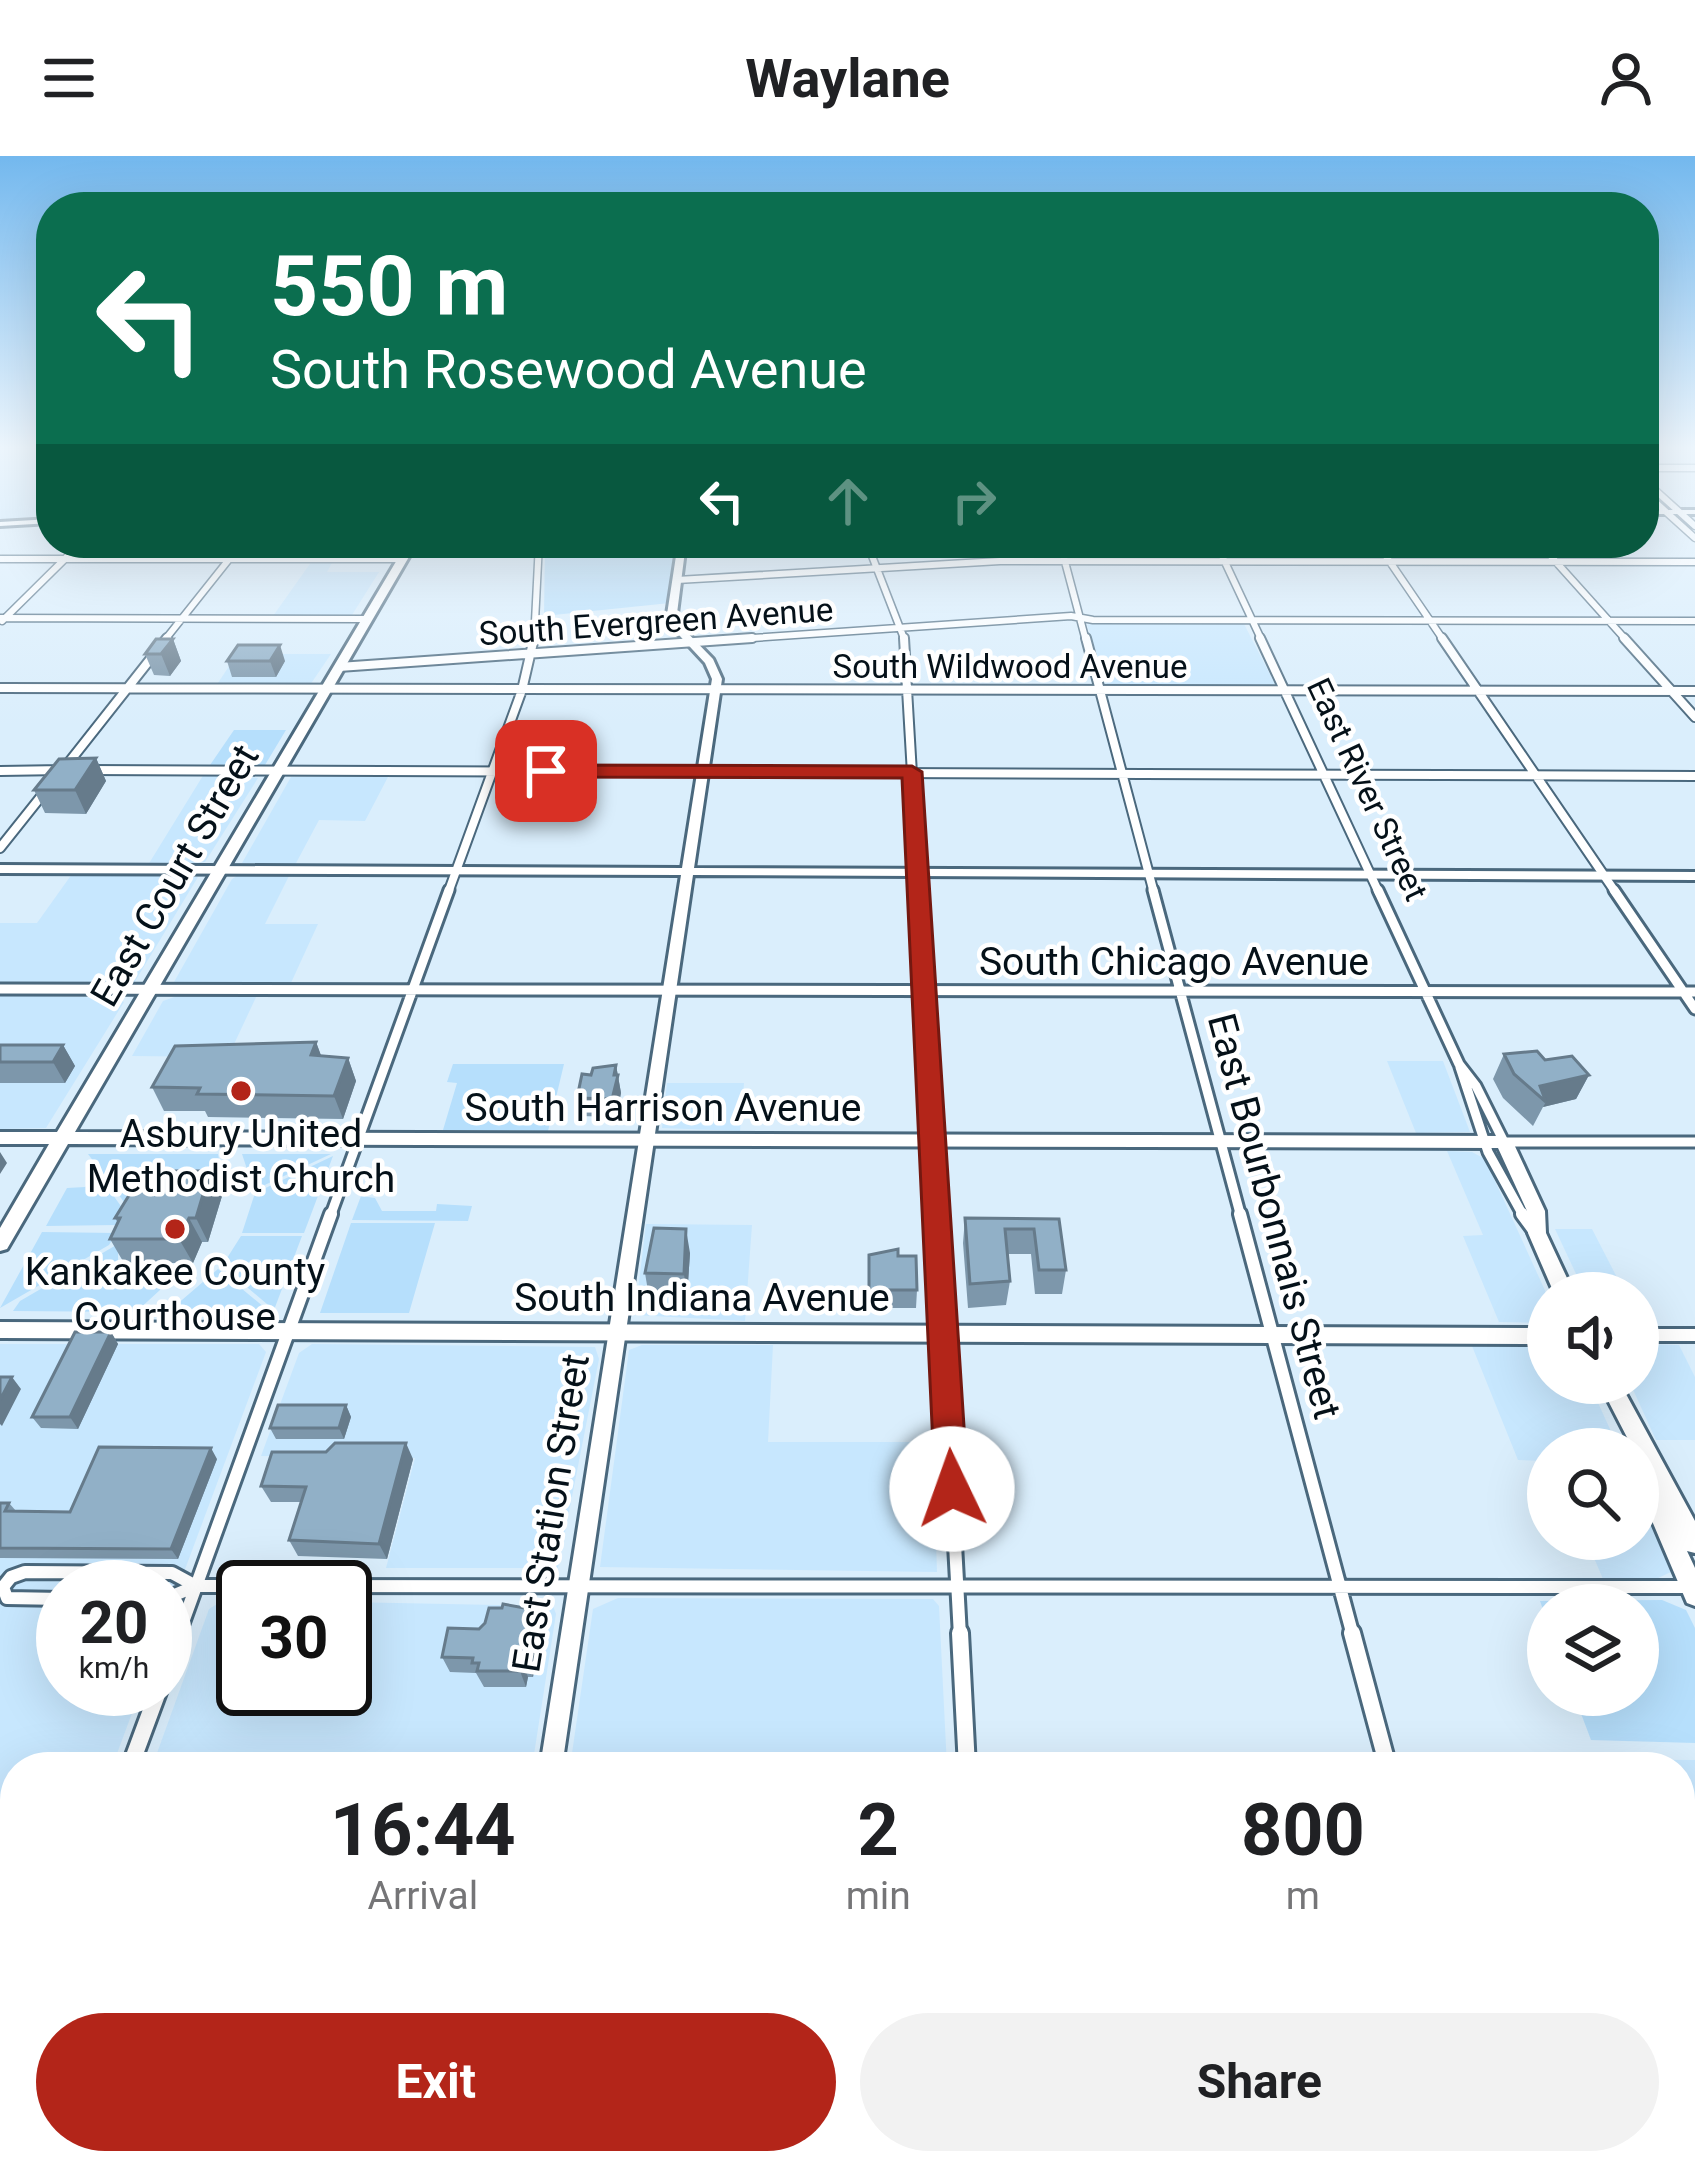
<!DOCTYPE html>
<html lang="en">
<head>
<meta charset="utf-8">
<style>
	:root { --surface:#fff; --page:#f2f2f2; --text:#202124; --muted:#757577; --accent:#b32519 }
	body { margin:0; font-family:Roboto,sans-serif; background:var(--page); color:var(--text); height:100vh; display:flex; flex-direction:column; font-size:45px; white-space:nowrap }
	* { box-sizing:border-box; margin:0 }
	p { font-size:39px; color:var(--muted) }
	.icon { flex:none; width:66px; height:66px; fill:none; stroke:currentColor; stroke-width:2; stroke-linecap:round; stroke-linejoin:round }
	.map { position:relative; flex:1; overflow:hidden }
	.details { position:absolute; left:0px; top:1596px; width:1695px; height:423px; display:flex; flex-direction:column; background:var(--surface); border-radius:48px 48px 0 0; box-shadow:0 12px 48px #0002 }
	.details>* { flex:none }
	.guide { position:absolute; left:36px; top:36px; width:1623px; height:366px; border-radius:48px; box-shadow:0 12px 48px #0002; background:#0b6e4f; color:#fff; overflow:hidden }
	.buttons { position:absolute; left:1527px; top:1116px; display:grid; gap:24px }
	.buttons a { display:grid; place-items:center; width:132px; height:132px; border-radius:50%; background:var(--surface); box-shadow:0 12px 48px #0002; font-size:60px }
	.speed { position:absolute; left:36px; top:1404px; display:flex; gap:24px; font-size:60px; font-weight:700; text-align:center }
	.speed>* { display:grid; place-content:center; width:156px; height:156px; border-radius:50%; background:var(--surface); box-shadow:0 12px 48px #0002; line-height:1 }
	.speed small { font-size:30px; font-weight:400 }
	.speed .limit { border:6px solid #111; border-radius:18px; background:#fff; color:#111 }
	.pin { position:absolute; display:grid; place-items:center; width:102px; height:102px; color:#fff; margin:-51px; border-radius:24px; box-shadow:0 6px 18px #0006 }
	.me { position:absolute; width:132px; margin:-66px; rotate:357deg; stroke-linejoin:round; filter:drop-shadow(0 0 9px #0008) }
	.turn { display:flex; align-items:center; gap:42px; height:252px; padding:0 36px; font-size:54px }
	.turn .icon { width:156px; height:156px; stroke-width:2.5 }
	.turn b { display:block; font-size:84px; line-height:102px }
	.lanes { display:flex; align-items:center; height:114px; padding:0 36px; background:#0003; justify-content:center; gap:60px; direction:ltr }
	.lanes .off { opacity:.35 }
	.eta { display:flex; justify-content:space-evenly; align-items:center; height:204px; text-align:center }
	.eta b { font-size:72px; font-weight:700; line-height:84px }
	.primary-button { display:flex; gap:24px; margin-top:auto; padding:24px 36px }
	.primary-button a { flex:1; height:138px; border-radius:72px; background:var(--accent); color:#fff; font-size:48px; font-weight:700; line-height:138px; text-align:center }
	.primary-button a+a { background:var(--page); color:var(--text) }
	header { display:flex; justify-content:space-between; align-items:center; height:156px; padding:0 36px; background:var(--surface); font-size:54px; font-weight:700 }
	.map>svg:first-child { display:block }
</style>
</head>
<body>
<header><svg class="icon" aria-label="menu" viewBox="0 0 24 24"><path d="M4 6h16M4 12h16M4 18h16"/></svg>Waylane<svg class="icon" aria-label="person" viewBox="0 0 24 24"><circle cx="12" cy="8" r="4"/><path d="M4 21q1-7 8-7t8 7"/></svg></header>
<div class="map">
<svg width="1695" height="2018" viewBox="0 0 1695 2018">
	<rect width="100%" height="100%" fill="#daeefc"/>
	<!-- built -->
	<path fill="#c7e7fe" d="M 0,289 L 51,289 L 51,339 L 33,363 L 0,365 Z
		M 312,405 L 333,405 L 327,416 L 379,416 L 352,459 L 273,460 Z
		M 1095,466 L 1244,468 L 1275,528 L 1108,531 L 1087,469 Z
		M 237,498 L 331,498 L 310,529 L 216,530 Z
		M 204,618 L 258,622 L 205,706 L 148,709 Z
		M 389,619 L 365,665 L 319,664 L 295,709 L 242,707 L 291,621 Z
		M 72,718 L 198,721 L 134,827 L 0,829 L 0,767 L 37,767 Z
		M 240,718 L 290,718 L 265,768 L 318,768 L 290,829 L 174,826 L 232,723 Z
		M 0,839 L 117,842 L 124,846 L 46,972 L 0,973 Z
		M 180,839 L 257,839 L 228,901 L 132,900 L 163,845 Z
		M 1387,905 L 1443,905 L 1470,976 L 1416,977 Z
		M 667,927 L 744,927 L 740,975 L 662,972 Z
		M 1447,995 L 1472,996 L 1485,1003 L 1548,1141 L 1548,1167 L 1499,1166 L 1463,1080 L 1483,1079 Z
		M 646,1068 L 752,1069 L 745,1165 L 635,1159 Z
		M 1555,1073 L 1592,1073 L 1625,1137 L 1585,1137 Z
		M 0,1188 L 259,1188 L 266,1196 L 165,1467 L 165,1431 L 63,1431 L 63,1533 L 141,1533 L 112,1611 L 15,1611 L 15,1758 L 0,1758 Z
		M 312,1188 L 595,1191 L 599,1203 L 558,1412 L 386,1412 L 415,1302 L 261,1300 L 299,1197 Z
		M 1638,1188 L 1679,1189 L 1695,1221 L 1695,1284 L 1656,1284 L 1630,1227 L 1638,1227 Z
		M 642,1189 L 773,1189 L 768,1286 L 933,1286 L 937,1416 L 600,1411 L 629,1194 Z
		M 1472,1190 L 1548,1191 L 1548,1227 L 1589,1227 L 1619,1293 L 1548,1293 L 1548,1305 L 1518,1304 Z
		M 1638,1337 L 1671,1416 L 1656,1423 L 1603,1423 L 1586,1383 L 1638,1383 Z
		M 618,1442 L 933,1443 L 939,1450 L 947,1611 L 570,1611 L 593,1453 Z
		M 243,1446 L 243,1533 L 345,1533 L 345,1446 L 553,1450 L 556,1458 L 532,1611 L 152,1611 L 209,1453 L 217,1448 Z
		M 1215,1600 L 1369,1602 L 1371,1611 L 1217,1611 Z
		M 1520,1603 L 1695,1604 L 1695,1763 L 1680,1763 L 1680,1611 L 1522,1611 Z
		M 1680,1809 L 1695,1809 L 1695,2018 L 1511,2018 L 1507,2004 L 1680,2004 Z
		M 80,2004 L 468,2004 L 465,2018 L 75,2018 Z
		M 512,2004 L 965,2004 L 966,2018 L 510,2018 Z
		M 1016,2004 L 1475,2004 L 1478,2018 L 1017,2018 Z"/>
	<!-- green -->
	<path fill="#b6dffc" d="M 603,388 L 676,389 L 670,447 L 544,460 L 545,392 Z
		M 234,574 L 286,574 L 265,609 L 208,612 Z
		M 453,908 L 564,908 L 548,975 L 443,974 L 457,927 L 447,926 Z
		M 88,998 L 218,998 L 225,1034 L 166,1034 L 133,1058 Z
		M 242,998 L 331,998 L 254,1034 Z
		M 333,1000 L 304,1077 L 242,1077 L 255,1037 Z
		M 99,1020 L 126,1057 L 116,1069 L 46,1070 L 67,1032 L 85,1031 Z
		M 361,1040 L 375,1042 L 382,1055 L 436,1055 L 437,1048 L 472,1050 L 468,1065 L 352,1064 Z
		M 351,1067 L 435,1067 L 409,1157 L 320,1157 Z
		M 42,1076 L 116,1077 L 109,1089 L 0,1152 Z
		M 241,1080 L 302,1080 L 274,1154 L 222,1110 Z
		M 118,1088 L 118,1110 L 167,1115 L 160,1134 L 136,1156 L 13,1155 L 20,1145 Z
		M 218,1113 L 270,1156 L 168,1156 Z
		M 1662,1444 L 1686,1454 L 1695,1472 L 1695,1587 L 1591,1584 L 1574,1539 L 1638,1539 L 1638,1449 L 1548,1449 L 1548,1467 L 1540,1445 Z
		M 1079,1598 L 1215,1600 L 1217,1611 L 1080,1611 Z"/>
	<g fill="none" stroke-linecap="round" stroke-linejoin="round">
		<!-- street-far4 casing -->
		<g stroke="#4a687d" stroke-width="9">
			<path id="street-far4" d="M 1644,312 L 1695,312
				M 1644,324 L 1695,370
				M 1644,336 L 1695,382
				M 42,366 L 51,353
				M 867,387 L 905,485
				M 1060,387 L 1086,485
				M 1216,387 L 1262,485
				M 1377,387 L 1444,485
				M 1539,387 L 1627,485
				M 0,403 L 403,403
				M 677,424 L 1000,405 L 1695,406
				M 0,462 L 367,463
				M 2,465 L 81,387
				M 164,485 L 242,387
				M 534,485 L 539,387
				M 709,485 L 1071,460 L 1093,464 L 1695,465"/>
		</g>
		<!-- street-far3 casing -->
		<g stroke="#4a687d" stroke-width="12">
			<path id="street-far3" d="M 904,482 L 919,737
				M 1086,482 L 1154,737
				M 1260,482 L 1379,737
				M 1442,482 L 1616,737
				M 1624,482 L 1695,561
				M 339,511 L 752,482
				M 0,532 L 1695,535
				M 66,610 L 167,482
				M 87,614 L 1695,620
				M 0,615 L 63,614
				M 0,692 L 47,633
				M 448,737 L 522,534 L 534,482"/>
		</g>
		<!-- street-far2 casing -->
		<g stroke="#4a687d" stroke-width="15">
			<path id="street-far2" d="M 919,734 L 937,1061
				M 1153,734 L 1241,1061
				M 1378,734 L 1459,908 L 1476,930 L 1504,986 L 1695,986
				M 1614,734 L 1695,853
				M 0,833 L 1695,836
				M 1460,911 L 1488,996 L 1524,1061
				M 330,1061 L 449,734"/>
		</g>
		<!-- street-far1 casing -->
		<g stroke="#4a687d" stroke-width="18">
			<path id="street-far1" d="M 937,1058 L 960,1480
				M 1240,1058 L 1353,1480
				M 1522,1058 L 1533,1073
				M 1638,1179 L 1695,1179
				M 63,1443 L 7,1442 L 3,1431 L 11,1421 L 25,1416 L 172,1417 L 196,1430
				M 165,1443 L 196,1430 L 1695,1431
				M 178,1480 L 331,1058"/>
		</g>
		<!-- street casing -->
		<g stroke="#4a687d" stroke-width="22">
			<path id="street" d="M 960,1477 L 967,1611
				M 1352,1477 L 1388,1611
				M 165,1516 L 179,1477
				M 130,1611 L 159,1533
				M 0,1969 L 15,1928
				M 989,2004 L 990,2018
				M 1494,2004 L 1498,2018"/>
		</g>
		<!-- secondary casing -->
		<g stroke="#4a687d" stroke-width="6">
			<path id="secondary" d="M 1644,354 L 1695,354 L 1695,358 L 1644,358 Z
				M 51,363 L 51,367 L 0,370 L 0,366 Z
				M 678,387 L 686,387 L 676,465 L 713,503 L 722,523 L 694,712 L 1695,716 L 1695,724 L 693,719 L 562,1611 L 540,1611 L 681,719 L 0,717 L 0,709 L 682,712 L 712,523 L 705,507 L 666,465 Z
				M 0,1764 L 15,1764 L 15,1788 L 0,1788 Z
				M 1680,1773 L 1695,1773 L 1695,1797 L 1680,1797 Z
				M 478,2004 L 504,2004 L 502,2018 L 476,2018 Z"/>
		</g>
		<!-- primary casing -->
		<g stroke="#4a687d" stroke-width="6">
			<path id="primary" d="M 407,387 L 417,387 L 75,976 L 1504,980 L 1513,986 L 1545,1055 L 1546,1077 L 1574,1137 L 1554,1137 L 1528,1077 L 1527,1055 L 1498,992 L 68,988 L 7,1093 L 0,1095 L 0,1072 L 49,988 L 0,988 L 0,976 L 57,976 Z
				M 0,1166 L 1548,1172 L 1548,1188 L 0,1182 Z
				M 1599,1227 L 1620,1227 L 1695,1365 L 1695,1397 L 1687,1395 L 1695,1412 L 1695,1450 L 1687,1447 L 1638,1332 L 1638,1293 L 1633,1293 Z"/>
		</g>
		<!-- street-far4 -->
		<use href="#street-far4" stroke="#fff" stroke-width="6"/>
		<!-- street-far3 -->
		<use href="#street-far3" stroke="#fff" stroke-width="8"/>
		<!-- street-far2 -->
		<use href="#street-far2" stroke="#fff" stroke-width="9"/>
		<!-- street-far1 -->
		<use href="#street-far1" stroke="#fff" stroke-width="12"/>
		<!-- street -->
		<use href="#street" stroke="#fff" stroke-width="16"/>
		<!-- secondary -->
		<use href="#secondary" fill="#fff" fill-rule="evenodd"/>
		<!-- primary -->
		<use href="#primary" fill="#fff" fill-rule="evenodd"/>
	</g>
	<!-- wall -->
	<path fill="#7d97ab" d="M 173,483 L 181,505 L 170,520 L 154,519 L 145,498 Z
		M 227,505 L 285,505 L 276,521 L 232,521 Z
		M 96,602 L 106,625 L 86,658 L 45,657 L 34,634 Z
		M 316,886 L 321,900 L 348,902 L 356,925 L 343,963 L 208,961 L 205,955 L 164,955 L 152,931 Z
		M 0,889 L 63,889 L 75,910 L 65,927 L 0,927 Z
		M 1504,898 L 1545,904 L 1589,919 L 1576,943 L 1543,951 L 1533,970 L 1503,942 L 1493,923 Z
		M 616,909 L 621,937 L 616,961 L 580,960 L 577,942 L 591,919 Z
		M 222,1040 L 208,1086 L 202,1086 L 193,1107 L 124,1107 L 110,1083 L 118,1067 L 115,1062 Z
		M 965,1062 L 1059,1063 L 1066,1114 L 1062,1138 L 1035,1138 L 1031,1098 L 1007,1098 L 1010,1125 L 1006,1149 L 968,1152 L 963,1087 Z
		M 690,1097 L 687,1142 L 649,1141 L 645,1117 Z
		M 869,1099 L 898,1100 L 917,1134 L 916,1152 L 869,1152 Z
		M 111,1176 L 118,1188 L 78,1273 L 41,1272 L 32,1261 Z
		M 346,1249 L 351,1261 L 344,1283 L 276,1283 L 270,1272 Z
		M 217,1303 L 178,1403 L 0,1402 L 0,1347 L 9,1347 L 16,1355 L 70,1356 Z
		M 413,1303 L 387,1403 L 298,1400 L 289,1384 L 301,1346 L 271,1346 L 261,1330 Z
		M 530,1453 L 539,1483 L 533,1521 L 528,1521 L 526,1531 L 484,1531 L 476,1517 L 450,1516 L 442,1501 L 479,1473 Z"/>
	<!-- shaded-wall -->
	<path fill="#667b8b" d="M 173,483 L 181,505 L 170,520 L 161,498 Z
		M 280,489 L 285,505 L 276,521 L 270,505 Z
		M 96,602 L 106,625 L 86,658 L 75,634 Z
		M 316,886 L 325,910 L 311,899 Z
		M 63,889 L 75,910 L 65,927 L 53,906 Z
		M 348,902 L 356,925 L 343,963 L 334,940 Z
		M 616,909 L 621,937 L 616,961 L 612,943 Z
		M 1589,919 L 1576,943 L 1543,951 L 1546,946 L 1540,930 Z
		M 0,996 L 7,1007 L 0,1018 Z
		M 210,1015 L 222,1040 L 208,1086 L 196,1062 Z
		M 189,1062 L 202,1086 L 193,1107 L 179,1083 Z
		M 686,1073 L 690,1097 L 687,1142 L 684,1118 Z
		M 111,1176 L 118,1188 L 78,1273 L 70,1261 Z
		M 12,1221 L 21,1233 L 2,1270 L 0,1268 L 0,1244 Z
		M 346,1249 L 351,1261 L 344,1283 L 339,1272 Z
		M 406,1287 L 413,1303 L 387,1403 L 379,1388 Z
		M 211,1292 L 217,1303 L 178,1403 L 171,1393 Z
		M 530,1453 L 539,1483 L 533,1521 L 526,1505 L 527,1467 Z
		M 522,1505 L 528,1521 L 526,1531 L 520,1515 Z
		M 0,1811 L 15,1820 L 15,1836 L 0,1876 Z"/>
	<!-- building -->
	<path fill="#91b0c7" stroke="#667b8b" stroke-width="3" d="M 156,483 L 173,483 L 161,498 L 145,498 Z
		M 238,489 L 280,489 L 270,505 L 227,505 Z
		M 96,602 L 75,634 L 34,634 L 59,603 Z
		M 316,886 L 311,899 L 348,902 L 334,940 L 197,938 L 200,932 L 152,931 L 175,890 Z
		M 0,889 L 63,889 L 53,906 L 0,906 Z
		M 1537,895 L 1545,904 L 1572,900 L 1589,919 L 1540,930 L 1546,946 L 1514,918 L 1504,898 Z
		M 616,909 L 614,919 L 618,919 L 612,943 L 577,942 L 582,918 L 591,919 L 593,912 Z
		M 144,1015 L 210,1015 L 196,1062 L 189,1062 L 179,1083 L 110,1083 L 120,1062 L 115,1062 Z
		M 965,1062 L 1059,1063 L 1066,1114 L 1039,1114 L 1034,1073 L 1005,1073 L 1010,1125 L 970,1128 Z
		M 654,1072 L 686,1073 L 684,1118 L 645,1117 Z
		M 898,1093 L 898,1100 L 916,1100 L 917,1134 L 869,1134 L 869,1099 Z
		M 75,1176 L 111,1176 L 70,1261 L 32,1261 Z
		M 0,1221 L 12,1221 L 0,1244 Z
		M 278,1249 L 346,1249 L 339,1272 L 270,1272 Z
		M 335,1287 L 406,1287 L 379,1388 L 289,1384 L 306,1331 L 261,1330 L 272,1296 L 326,1296 Z
		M 99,1291 L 211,1292 L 171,1393 L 0,1392 L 0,1347 L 9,1347 L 5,1355 L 70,1356 Z
		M 503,1448 L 530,1453 L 527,1467 L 533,1468 L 526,1505 L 522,1505 L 520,1515 L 477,1515 L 479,1507 L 472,1507 L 473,1502 L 442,1501 L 448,1472 L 479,1473 L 485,1467 L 489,1452 L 502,1452 Z"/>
	<!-- sky -->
	<linearGradient id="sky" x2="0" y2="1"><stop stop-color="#73b8ee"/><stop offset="0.51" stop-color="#eef7fe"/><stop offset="1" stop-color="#eef7fe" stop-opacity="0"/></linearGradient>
	<rect width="1695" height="571" fill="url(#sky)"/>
	<!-- route -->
	<path fill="#b32519" stroke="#741810" stroke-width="3" d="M 912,610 L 922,616 L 968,1333 L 963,1344 L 952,1348 L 940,1344 L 935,1333 L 902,622 L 546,621 L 536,615 L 546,609 Z"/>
	<!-- markers -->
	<g fill="#b32519" stroke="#fff" stroke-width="4.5">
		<circle cx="241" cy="935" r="12"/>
		<circle cx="175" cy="1073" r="12"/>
	</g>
	<g text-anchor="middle" stroke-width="9" stroke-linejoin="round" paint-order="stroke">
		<!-- far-street labels -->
		<g font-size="33" fill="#051119" stroke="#fff">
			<text transform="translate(656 465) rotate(-4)" y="12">South Evergreen Avenue</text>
			<text x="1010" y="522">South Wildwood Avenue</text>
			<text transform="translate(1368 633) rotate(65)" y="12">East River Street</text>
		</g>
		<!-- street labels -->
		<g font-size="39" fill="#051119" stroke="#fff">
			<text transform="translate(174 719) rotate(-60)" y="14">East Court Street</text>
			<text x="1174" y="819">South Chicago Avenue</text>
			<text x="663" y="965">South Harrison Avenue</text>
			<text transform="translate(1275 1060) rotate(75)" y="14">East Bourbonnais Street</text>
			<text x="702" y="1155">South Indiana Avenue</text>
			<text transform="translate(550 1357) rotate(-81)" y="14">East Station Street</text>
		</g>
		<!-- poi labels -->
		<g font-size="39" fill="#051119" stroke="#fff">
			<text x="241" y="991">Asbury United<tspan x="241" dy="45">Methodist Church</tspan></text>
			<text x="175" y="1129">Kankakee County<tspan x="175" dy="45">Courthouse</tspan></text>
		</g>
	</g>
</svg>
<div class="buttons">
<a><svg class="icon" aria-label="sound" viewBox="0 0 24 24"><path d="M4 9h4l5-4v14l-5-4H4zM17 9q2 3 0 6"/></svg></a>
<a><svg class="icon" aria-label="search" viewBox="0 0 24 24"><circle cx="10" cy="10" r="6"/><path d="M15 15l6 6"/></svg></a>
<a><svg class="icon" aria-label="layers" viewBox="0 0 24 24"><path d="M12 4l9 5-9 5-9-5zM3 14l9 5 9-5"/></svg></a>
</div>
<div class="speed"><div>20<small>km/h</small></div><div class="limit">30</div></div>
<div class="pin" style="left:546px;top:615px;background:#d93025"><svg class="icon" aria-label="arrive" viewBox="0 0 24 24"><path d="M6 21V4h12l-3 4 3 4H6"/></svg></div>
<svg class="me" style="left:952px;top:1333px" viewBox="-20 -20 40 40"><circle r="19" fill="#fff"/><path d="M0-13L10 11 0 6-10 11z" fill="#b32519"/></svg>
<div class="guide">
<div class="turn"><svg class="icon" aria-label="left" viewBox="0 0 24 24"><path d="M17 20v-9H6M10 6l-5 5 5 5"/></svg><div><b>550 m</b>South Rosewood Avenue</div></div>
<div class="lanes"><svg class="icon" aria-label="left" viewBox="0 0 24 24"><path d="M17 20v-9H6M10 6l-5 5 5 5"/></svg><svg class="icon off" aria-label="ahead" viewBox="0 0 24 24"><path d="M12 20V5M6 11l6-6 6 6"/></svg><svg class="icon off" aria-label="right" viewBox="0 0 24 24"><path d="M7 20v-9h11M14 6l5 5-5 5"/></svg></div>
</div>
<section class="details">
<div class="eta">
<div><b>16:44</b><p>Arrival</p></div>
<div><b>2</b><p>min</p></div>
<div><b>800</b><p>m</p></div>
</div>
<div class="primary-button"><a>Exit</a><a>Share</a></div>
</section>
</div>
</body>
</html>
